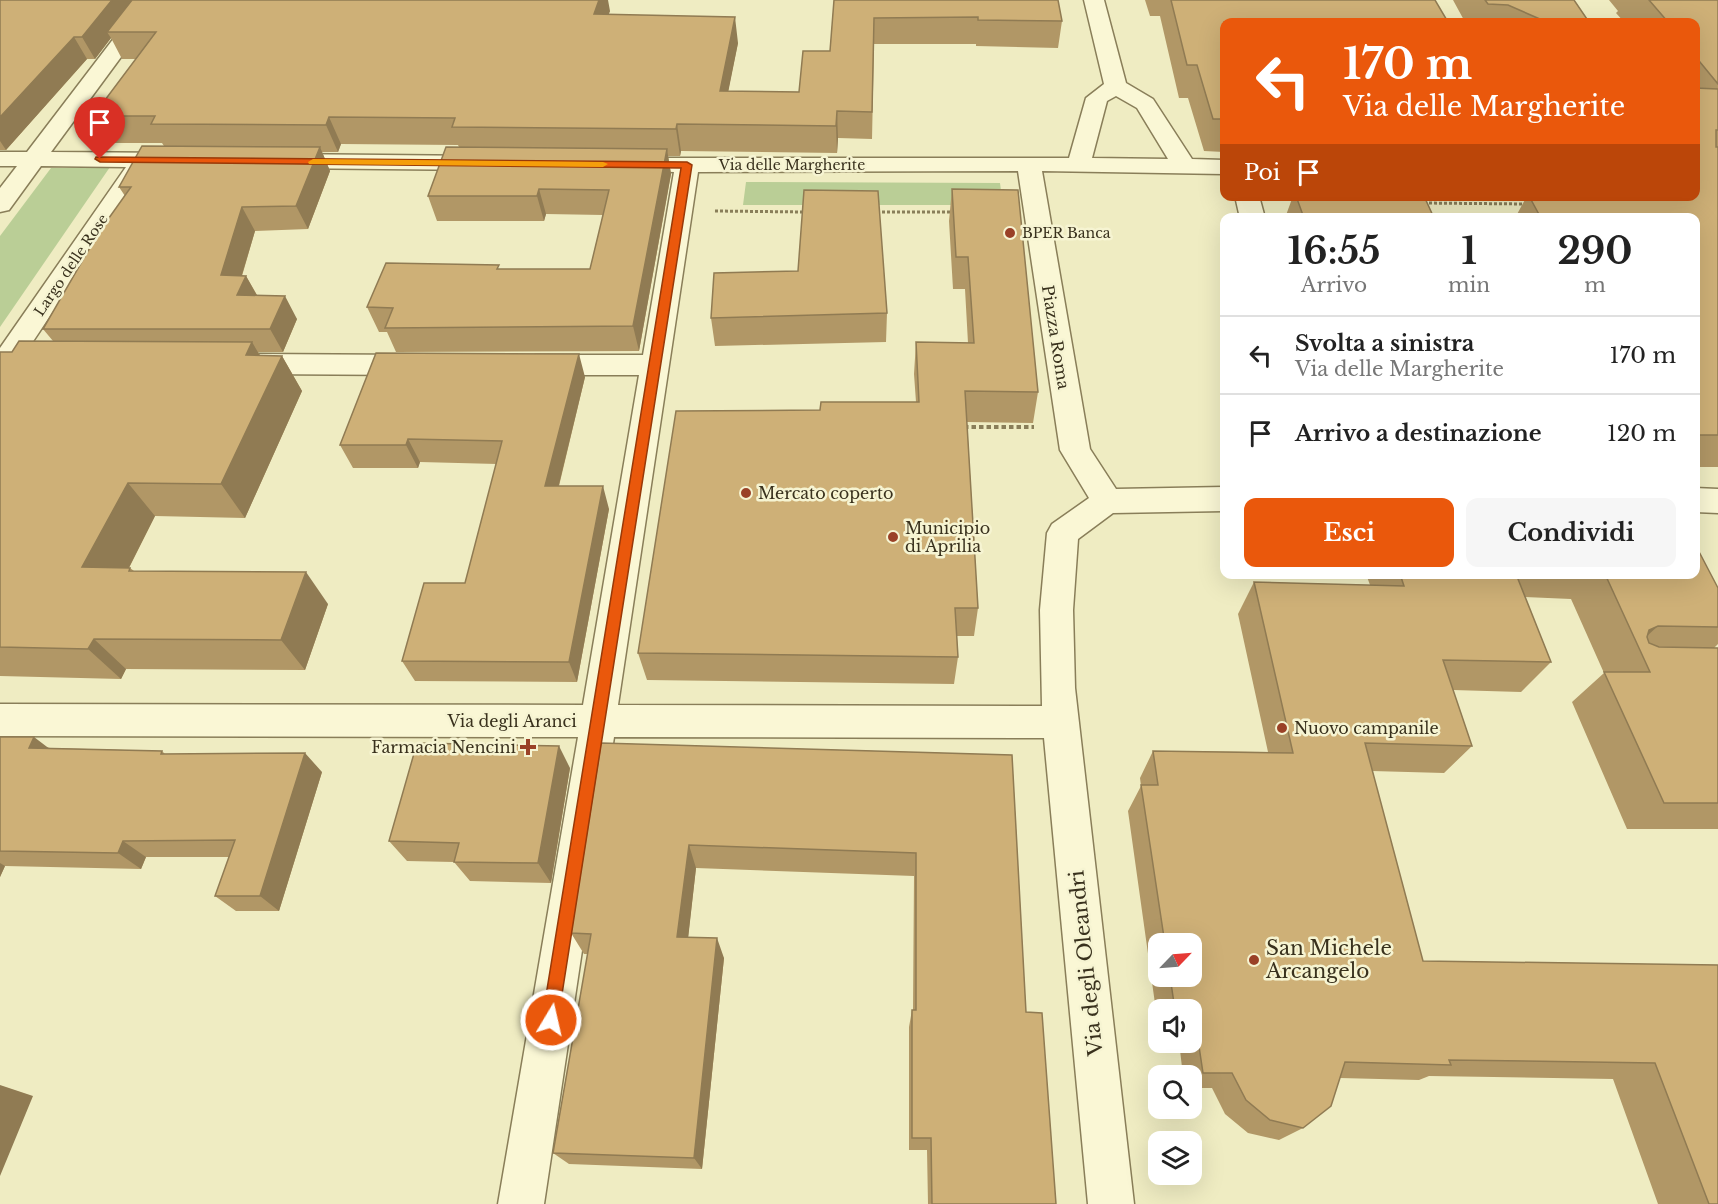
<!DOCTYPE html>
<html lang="it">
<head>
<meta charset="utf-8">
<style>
	:root { --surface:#fff; --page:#f6f6f6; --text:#222; --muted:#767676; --line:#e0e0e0; --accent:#ea580c }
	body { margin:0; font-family:"Libre Baskerville",serif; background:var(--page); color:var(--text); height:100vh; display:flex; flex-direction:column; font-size:22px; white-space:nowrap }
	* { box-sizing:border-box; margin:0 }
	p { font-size:20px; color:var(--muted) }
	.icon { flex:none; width:33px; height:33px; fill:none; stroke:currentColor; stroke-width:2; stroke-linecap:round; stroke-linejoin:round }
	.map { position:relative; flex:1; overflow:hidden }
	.drawer { position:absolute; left:1220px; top:213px; width:480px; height:366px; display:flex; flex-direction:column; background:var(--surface); border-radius:12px; box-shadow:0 6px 24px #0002 }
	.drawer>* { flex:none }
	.hud { position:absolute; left:1220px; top:18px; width:480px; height:183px; border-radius:12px; box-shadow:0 6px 24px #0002; background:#ea580c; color:#fff; overflow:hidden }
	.needle { width:39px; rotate:65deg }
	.buttons { position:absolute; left:1148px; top:933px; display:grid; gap:12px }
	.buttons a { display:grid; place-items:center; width:54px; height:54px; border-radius:12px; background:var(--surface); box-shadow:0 6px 24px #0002; font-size:30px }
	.pin { position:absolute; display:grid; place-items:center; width:51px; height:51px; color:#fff; margin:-62px -26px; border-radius:50% 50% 50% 0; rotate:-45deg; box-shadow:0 0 6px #0007 }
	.pin .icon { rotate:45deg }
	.me { position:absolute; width:66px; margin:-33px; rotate:9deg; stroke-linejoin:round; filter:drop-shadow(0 0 4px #0008) }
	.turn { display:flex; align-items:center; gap:21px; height:126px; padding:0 24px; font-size:27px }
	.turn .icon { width:78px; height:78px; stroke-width:2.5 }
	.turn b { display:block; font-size:42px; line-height:51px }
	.then { display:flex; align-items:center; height:57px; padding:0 24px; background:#0003; gap:12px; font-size:22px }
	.eta { display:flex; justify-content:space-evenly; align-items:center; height:102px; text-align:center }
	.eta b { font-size:36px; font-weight:800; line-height:42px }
	.button { display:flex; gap:12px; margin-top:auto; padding:12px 24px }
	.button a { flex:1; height:69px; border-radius:12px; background:var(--accent); color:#fff; font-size:24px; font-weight:800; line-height:69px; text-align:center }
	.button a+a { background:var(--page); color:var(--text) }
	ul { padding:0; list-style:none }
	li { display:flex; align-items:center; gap:18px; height:78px; padding:0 24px; border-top:2px solid var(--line) }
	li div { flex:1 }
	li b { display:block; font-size:22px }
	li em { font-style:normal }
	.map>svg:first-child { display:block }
</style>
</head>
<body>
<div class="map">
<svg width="1718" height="1204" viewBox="0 0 1718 1204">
	<rect width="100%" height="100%" fill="#efecc2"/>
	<!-- green -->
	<path fill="#bace96" d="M 110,167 L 0,327 L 0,236 L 51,168 Z
		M 746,182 L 1000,183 L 1003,205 L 743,205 Z
		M 1562,196 L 1564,200 L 1279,199 L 1278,197 Z"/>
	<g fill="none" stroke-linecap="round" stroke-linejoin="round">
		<!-- street casing -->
		<g stroke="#897e59" stroke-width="3">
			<path id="street" d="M 143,0 L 163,0 L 51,152 L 178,153 L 186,155 L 190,160 L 186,165 L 149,167 L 10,376 L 0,379 L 0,348 L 126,167 L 41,166 L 9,210 L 0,212 L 0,188 L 17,166 L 0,166 L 0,152 L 27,152 Z
				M 1084,0 L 1104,0 L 1126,83 L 1153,99 L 1192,159 L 1224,160 L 1224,174 L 1042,171 L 1090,449 L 1116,489 L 1224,487 L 1224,511 L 1113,513 L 1078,539 L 1073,610 L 1075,688 L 1134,1204 L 1088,1204 L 1044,738 L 614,737 L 544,1204 L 498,1204 L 578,737 L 0,736 L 0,704 L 583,705 L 639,375 L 536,375 L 526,372 L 522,365 L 526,358 L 536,355 L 643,355 L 674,172 L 618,170 L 614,165 L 618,160 L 626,158 L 1069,158 L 1086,98 L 1104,84 ZM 1116,96 L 1137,108 L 1168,159 L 1092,158 L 1107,101 ZM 1018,171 L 1060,450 L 1089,498 L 1052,524 L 1047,533 L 1040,610 L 1042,706 L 618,705 L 698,172 Z
				M 281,154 L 484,156 L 492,158 L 496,163 L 492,168 L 484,170 L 281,168 L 273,166 L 269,161 L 273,156 Z
				M 1235,196 L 1259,196 L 1265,218 L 1240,218 Z
				M 242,354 L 416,355 L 426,358 L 430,365 L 426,372 L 416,375 L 242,374 L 232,371 L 228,364 L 232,357 Z
				M 1695,488 L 1718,489 L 1718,513 L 1695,512 Z"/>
		</g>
		<!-- path-far1 -->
		<path stroke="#897e59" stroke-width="3" stroke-dasharray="3 2" stroke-linecap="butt" d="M 1424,203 L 1525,204
			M 715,211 L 806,212
			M 877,212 L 953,212"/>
		<!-- path -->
		<path stroke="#897e59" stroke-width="4" stroke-dasharray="4.5 3" stroke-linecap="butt" d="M 964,427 L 1034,427"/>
		<!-- street -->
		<use href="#street" fill="#faf7d5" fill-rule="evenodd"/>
	</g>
	<!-- wall -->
	<path fill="#b19766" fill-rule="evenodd" d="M 0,0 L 610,11 L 608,14 L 738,43 L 728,91 L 799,92 L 830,51 L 834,0 L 1062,21 L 1058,48 L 976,46 L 976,44 L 874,44 L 872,139 L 838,138 L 837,153 L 681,151 L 680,156 L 668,156 L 671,174 L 639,351 L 396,352 L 387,332 L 379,332 L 367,307 L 500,269 L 590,269 L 603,215 L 546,214 L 544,221 L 437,221 L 428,196 L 459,147 L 458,145 L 341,144 L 338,152 L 322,152 L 330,171 L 308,229 L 255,231 L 242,276 L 246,276 L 257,295 L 297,319 L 283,352 L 258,352 L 260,355 L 282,356 L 302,391 L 245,518 L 155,516 L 129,568 L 130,568 L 134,571 L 328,604 L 305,670 L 126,669 L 121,679 L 0,676 L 0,352 L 12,352 L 53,341 L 43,329 L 125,196 L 119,187 L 164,146 L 162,143 L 110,143 L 93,116 L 136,59 L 122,59 L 111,38 L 95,59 L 87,59 L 6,150 L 0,150 Z
		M 1145,0 L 1435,0 L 1224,22 L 1224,152 L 1204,151 L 1188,98 L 1179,98 L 1160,16 L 1150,16 Z
		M 1453,0 L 1574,0 L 1589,22 L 1465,22 Z
		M 1609,0 L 1718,0 L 1718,467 L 1695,467 L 1695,218 L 1515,218 L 1527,196 L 1695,196 L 1695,22 L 1624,22 L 1616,13 L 1618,11 Z
		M 952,189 L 1038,392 L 1033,423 L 967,422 L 978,608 L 974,636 L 957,636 L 958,657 L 954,684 L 647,680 L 638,653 L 820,410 L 916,402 L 914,374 L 916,342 L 968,343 L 965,289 L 953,289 L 949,221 Z
		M 1293,196 L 1424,196 L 1434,218 L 1285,218 Z
		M 887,313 L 886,342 L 715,346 L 711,318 Z
		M 585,377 L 559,486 L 609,509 L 577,682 L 415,681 L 402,661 L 465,583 L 497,464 L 420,462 L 418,468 L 353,468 L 340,445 Z
		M 1366,574 L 1695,574 L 1718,588 L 1718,644 L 1714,648 L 1718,648 L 1718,829 L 1627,829 L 1572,702 L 1604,673 L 1571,599 L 1525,597 L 1551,662 L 1521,692 L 1453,690 L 1472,746 L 1444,773 L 1372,771 L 1423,961 L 1718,965 L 1718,1204 L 1658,1204 L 1613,1079 L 1429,1076 L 1419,1080 L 1340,1078 L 1303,1128 L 1279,1140 L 1248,1133 L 1225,1114 L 1212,1088 L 1191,1088 L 1191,1076 L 1183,1076 L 1180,1050 L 1161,1050 L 1160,1042 L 1191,1042 L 1191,1010 L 1158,1010 L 1158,1025 L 1128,811 L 1141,786 L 1140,778 L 1153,751 L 1268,752 L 1238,614 L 1254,582 L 1370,585 ZM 1158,944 L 1191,944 L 1191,976 L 1158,976 Z
		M 0,737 L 50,748 L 162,751 L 165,754 L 322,772 L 279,911 L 236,911 L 215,896 L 229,857 L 146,857 L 141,869 L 5,866 L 0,877 Z
		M 601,743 L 1012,755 L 1026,1012 L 1056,1204 L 928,1204 L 927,1150 L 909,1150 L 909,1027 L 912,1010 L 913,1010 L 914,876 L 696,868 L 688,937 L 724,958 L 702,1169 L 569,1164 L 553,1153 L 588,954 L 584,954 L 571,933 Z
		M 570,768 L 551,883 L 470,881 L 454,862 L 407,861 L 389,841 Z"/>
	<!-- shaded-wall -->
	<path fill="#907b53" d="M 112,0 L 134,0 L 107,32 L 111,38 L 95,59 L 82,37 Z
		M 599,0 L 608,0 L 610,11 L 599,41 L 594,14 Z
		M 735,17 L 738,43 L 723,118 L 720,91 Z
		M 74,37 L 87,59 L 6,150 L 0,141 L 0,117 Z
		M 837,111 L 838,138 L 837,153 L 836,126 Z
		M 329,117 L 341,144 L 338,152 L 326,125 Z
		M 677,124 L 681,151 L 680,156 L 676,129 Z
		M 320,147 L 330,171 L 308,229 L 296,206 Z
		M 667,149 L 671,174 L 639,351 L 633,326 Z
		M 539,189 L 546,214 L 544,221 L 537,196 Z
		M 242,207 L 255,231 L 235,298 L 221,275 Z
		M 246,276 L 259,299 L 237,295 Z
		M 285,296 L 297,319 L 283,352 L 270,329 Z
		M 252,342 L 272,376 L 282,356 L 302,391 L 245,518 L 221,484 L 246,355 Z
		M 579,354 L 585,377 L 553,509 L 545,486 Z
		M 408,439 L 420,462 L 418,468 L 406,445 Z
		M 128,483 L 155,516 L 113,599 L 82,567 Z
		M 603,486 L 609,509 L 577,682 L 569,662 Z
		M 306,572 L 328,604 L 305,670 L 281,640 Z
		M 1658,626 L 1637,645 L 1649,630 Z
		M 94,639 L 126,669 L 121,679 L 88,649 Z
		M 34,737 L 59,756 L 29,748 Z
		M 559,746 L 570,768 L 551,883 L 538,863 Z
		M 305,753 L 322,772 L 279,911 L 260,896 Z
		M 123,841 L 146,857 L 141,869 L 118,853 Z
		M 689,845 L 696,868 L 686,957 L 677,937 Z
		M 0,863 L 5,866 L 0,877 Z
		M 717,938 L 724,958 L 702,1169 L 694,1158 Z
		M 0,1085 L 33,1096 L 0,1176 Z"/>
	<!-- building -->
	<path fill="#ceb077" stroke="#907b53" stroke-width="1.5" d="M 0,0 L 112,0 L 82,37 L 74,37 L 0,117 Z
		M 132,0 L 599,0 L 594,14 L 735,17 L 720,91 L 799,92 L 803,51 L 830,51 L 834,0 L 1058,0 L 1062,21 L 978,20 L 978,17 L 874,18 L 872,112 L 837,111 L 836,126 L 677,124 L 676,129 L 452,127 L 455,118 L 329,117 L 326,125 L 151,124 L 155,116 L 93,116 L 156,32 L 107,32 Z
		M 1171,0 L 1435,0 L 1448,22 L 1224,22 L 1224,119 L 1213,119 L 1197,65 L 1187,65 Z
		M 1485,0 L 1574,0 L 1589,22 L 1544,22 L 1542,20 L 1508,5 L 1488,4 Z
		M 1649,0 L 1718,0 L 1718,84 L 1695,56 L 1695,22 L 1668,22 Z
		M 1695,88 L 1718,89 L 1718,130 L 1716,130 L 1716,147 L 1718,147 L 1718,435 L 1695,435 L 1695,218 L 1541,218 L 1529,196 L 1695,196 Z
		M 142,146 L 320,147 L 296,206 L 242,207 L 221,275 L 246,276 L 237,295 L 285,296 L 270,329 L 43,329 L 99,232 L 131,187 L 119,187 Z
		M 446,147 L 667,149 L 633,326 L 385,328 L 393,308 L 367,307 L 386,263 L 499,265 L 497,269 L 590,269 L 609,190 L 539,189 L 537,196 L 428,196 Z
		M 952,189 L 1018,190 L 1038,392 L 965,391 L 978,608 L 955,608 L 958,657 L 638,653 L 676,411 L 820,410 L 821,402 L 919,402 L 916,342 L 974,343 L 968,257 L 956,257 Z
		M 804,190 L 878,191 L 887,313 L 711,318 L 714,273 L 798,271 Z
		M 1296,196 L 1424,196 L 1434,218 L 1304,218 Z
		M 19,341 L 252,342 L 246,355 L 282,356 L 221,484 L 128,483 L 82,567 L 130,568 L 129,571 L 306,572 L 281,640 L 94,639 L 88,649 L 0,647 L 0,352 L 12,352 Z
		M 376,353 L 579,354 L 545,486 L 603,486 L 569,662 L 402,661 L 424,583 L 465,583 L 502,441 L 408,439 L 406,445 L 340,445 Z
		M 1695,544 L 1718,588 L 1718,627 L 1658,626 L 1649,630 L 1647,637 L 1649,643 L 1659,647 L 1718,648 L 1718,803 L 1664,803 L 1604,672 L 1650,672 L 1605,574 L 1695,574 Z
		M 1400,574 L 1516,574 L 1551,662 L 1443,660 L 1472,746 L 1365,743 L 1423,961 L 1718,965 L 1718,1204 L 1709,1204 L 1655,1063 L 1449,1060 L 1451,1065 L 1345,1062 L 1331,1106 L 1303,1128 L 1270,1120 L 1246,1100 L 1232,1073 L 1203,1073 L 1197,1033 L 1191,1033 L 1191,1010 L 1175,1010 L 1170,976 L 1191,976 L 1191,944 L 1165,944 L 1141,785 L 1158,785 L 1153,751 L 1293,753 L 1254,582 L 1404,586 Z
		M 0,737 L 34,737 L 29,748 L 162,751 L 161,754 L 305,753 L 260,896 L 215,896 L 235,840 L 123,841 L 118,853 L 0,851 Z
		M 417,743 L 559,746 L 538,863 L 454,862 L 459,843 L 389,841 Z
		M 601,743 L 1012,755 L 1026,1012 L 1042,1013 L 1056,1204 L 932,1204 L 931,1138 L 912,1138 L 912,1010 L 916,1010 L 916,853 L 689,845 L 677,937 L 717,938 L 694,1158 L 553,1153 L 591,934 L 571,933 Z"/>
	<!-- route -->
	<path fill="#ea580c" stroke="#983908" stroke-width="1.5" d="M 96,157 L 687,162 L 692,165 L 557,1026 L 551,1029 L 545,1026 L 542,1020 L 681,168 L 100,162 L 95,159 Z"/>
	<!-- slow -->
	<path fill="#f59e0b" d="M 313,159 L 603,162 L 608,164 L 603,167 L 309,164 L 308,162 Z"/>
	<!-- markers -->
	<g fill="#9a4127" stroke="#f6f4d2" stroke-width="2">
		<circle cx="1010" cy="233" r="6"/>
		<circle cx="746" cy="493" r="6"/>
		<circle cx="893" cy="537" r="6"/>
		<circle cx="1282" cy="728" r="6"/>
		<path d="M525 738h6v6h6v6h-6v6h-6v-6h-6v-6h6z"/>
		<circle cx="1254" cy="960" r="6"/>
	</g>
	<g text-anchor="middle" stroke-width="5" stroke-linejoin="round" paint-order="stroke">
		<!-- far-street labels -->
		<g font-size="14" fill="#39311d" stroke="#f6f4d2">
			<text x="792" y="170">Via delle Margherite</text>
			<text transform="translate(71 265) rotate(-56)" y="5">Largo delle Rose</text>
		</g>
		<!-- far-poi labels -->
		<g font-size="14" fill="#39311d" stroke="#f6f4d2" text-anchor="start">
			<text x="1022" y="238">BPER Banca</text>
		</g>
		<!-- street labels -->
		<g font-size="16" fill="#39311d" stroke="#f6f4d2">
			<text transform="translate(1056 337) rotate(81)" y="6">Piazza Roma</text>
			<text x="512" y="727">Via degli Aranci</text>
		</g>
		<!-- poi labels -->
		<g font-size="16" fill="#39311d" stroke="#f6f4d2" text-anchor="start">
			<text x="758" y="499">Mercato coperto</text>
			<text x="905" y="534">Municipio<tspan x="905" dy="18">di Aprilia</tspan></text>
			<text x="1294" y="734">Nuovo campanile</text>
			<text x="516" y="753" text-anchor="end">Farmacia Nencini</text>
		</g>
		<!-- near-poi labels -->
		<g font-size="20" fill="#39311d" stroke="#f6f4d2" text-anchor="start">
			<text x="1266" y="955">San Michele<tspan x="1266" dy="23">Arcangelo</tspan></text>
		</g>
		<!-- near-street labels -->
		<g font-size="20" fill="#39311d" stroke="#f6f4d2">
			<text transform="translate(1086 963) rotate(-96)" y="7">Via degli Oleandri</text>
		</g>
	</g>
</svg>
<div class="buttons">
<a><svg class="needle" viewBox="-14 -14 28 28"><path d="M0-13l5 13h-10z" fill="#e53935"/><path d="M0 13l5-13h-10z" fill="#767676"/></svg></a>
<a><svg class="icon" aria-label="sound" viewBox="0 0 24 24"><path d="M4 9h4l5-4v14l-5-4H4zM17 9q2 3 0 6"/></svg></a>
<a><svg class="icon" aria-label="search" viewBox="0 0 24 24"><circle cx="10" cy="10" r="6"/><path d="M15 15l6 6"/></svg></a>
<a><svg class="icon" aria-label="layers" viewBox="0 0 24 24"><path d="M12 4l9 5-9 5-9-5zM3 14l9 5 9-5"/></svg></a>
</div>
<div class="pin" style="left:100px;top:159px;background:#d93025"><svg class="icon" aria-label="arrive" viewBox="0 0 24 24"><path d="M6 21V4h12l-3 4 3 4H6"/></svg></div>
<svg class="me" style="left:551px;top:1020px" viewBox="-20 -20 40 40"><circle r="17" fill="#ea580c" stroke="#fff" stroke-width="3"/><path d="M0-11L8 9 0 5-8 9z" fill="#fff"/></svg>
<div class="hud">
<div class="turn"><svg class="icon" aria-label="left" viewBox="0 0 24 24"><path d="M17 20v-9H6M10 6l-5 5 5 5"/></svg><div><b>170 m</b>Via delle Margherite</div></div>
<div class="then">Poi<svg class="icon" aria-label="arrive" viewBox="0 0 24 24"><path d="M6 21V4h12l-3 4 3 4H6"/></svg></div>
</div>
<section class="drawer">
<div class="eta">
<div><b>16:55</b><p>Arrivo</p></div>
<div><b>1</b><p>min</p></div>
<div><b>290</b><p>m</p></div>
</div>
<ul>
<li><svg class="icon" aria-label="left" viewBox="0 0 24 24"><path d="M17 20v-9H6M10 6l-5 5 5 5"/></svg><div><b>Svolta a sinistra</b><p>Via delle Margherite</p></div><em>170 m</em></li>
<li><svg class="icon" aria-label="arrive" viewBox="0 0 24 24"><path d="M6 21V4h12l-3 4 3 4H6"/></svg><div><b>Arrivo a destinazione</b></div><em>120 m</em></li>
</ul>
<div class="button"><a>Esci</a><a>Condividi</a></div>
</section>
</div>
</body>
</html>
